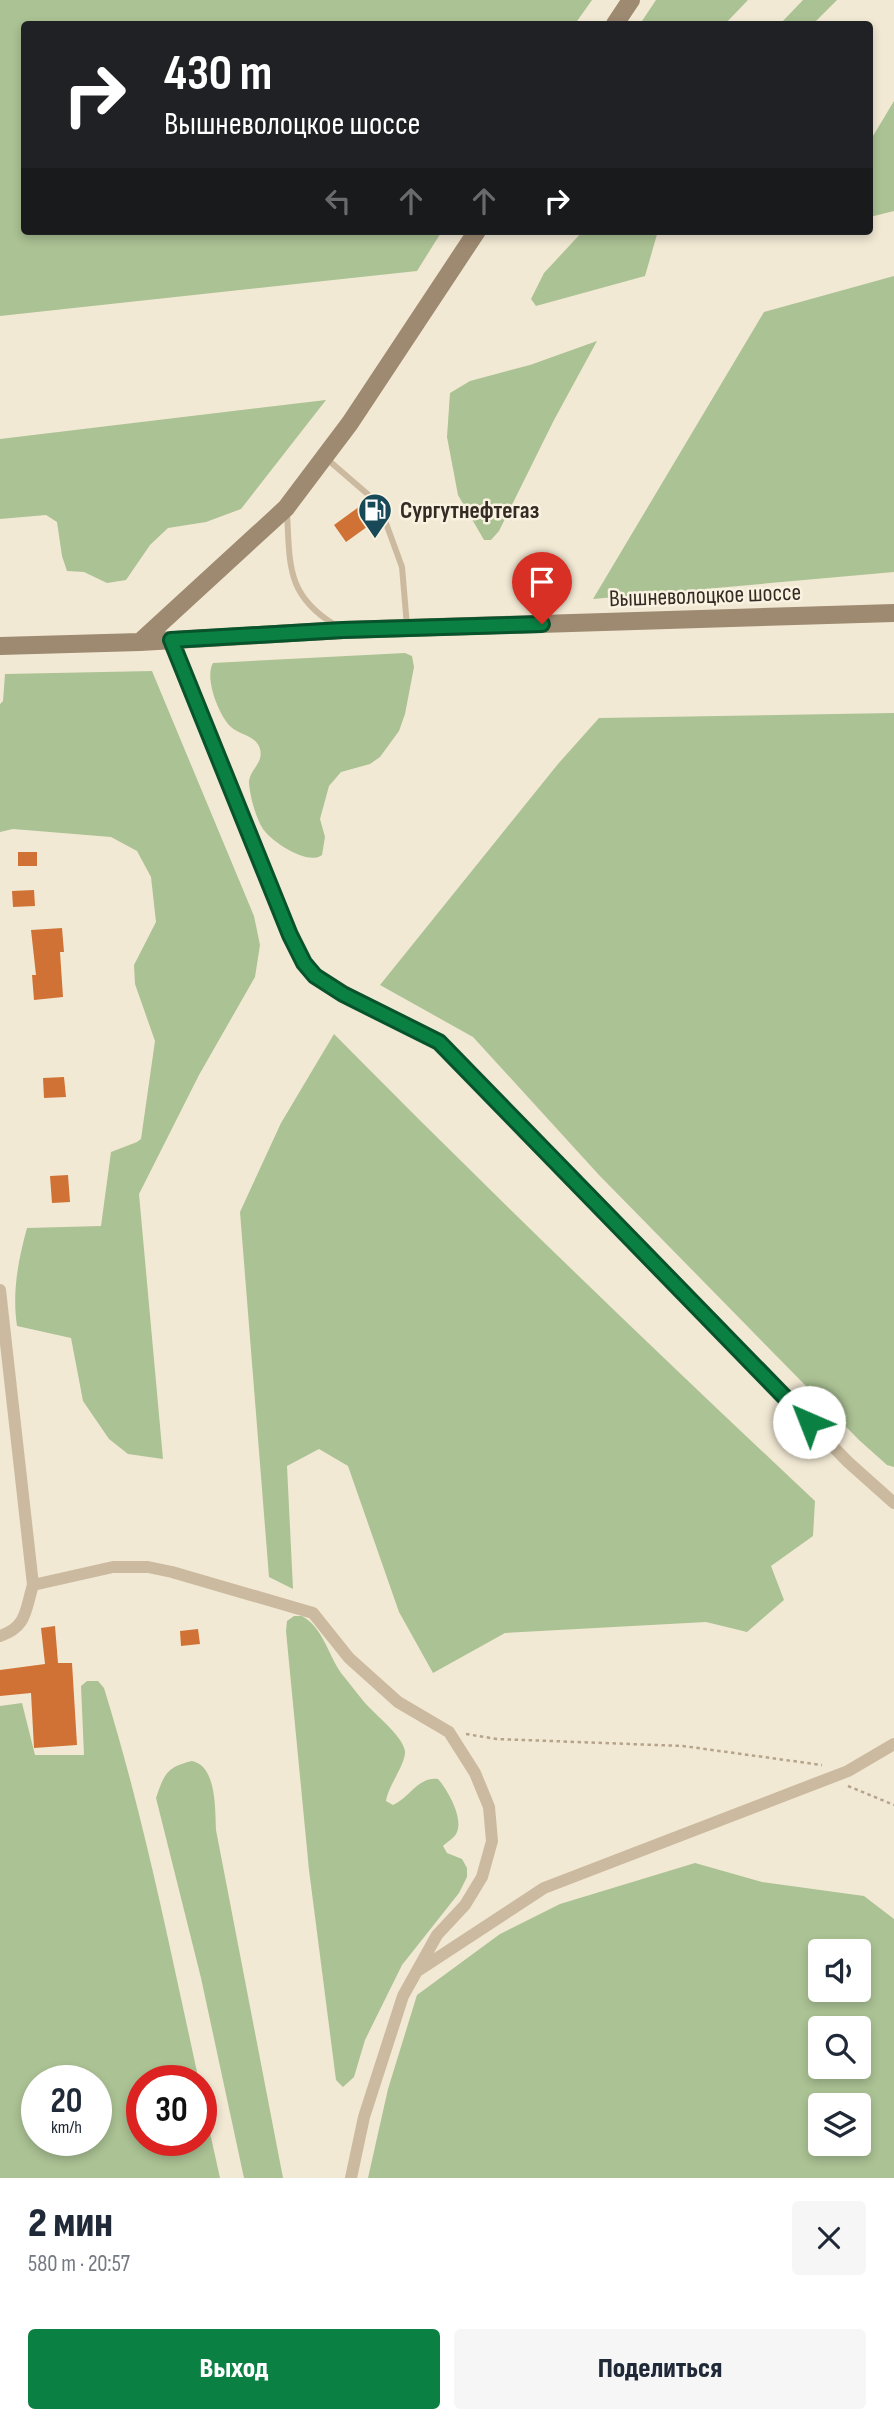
<!DOCTYPE html>
<html lang="ru">
<head>
<meta charset="utf-8">
<style>
	:root { --surface:#fff; --page:#f6f6f7; --text:#1f2937; --muted:#747a83; --accent:#0b8043 }
	body { margin:0; font-family:"Sofia Sans Condensed",sans-serif; background:var(--page); color:var(--text); height:100vh; display:flex; flex-direction:column; font-size:26px; white-space:nowrap }
	* { box-sizing:border-box; margin:0 }
	p { font-size:23px; color:var(--muted) }
	.icon { flex:none; width:38px; height:38px; fill:none; stroke:currentColor; stroke-width:2; stroke-linecap:round; stroke-linejoin:round }
	.map { position:relative; height:2178px; overflow:hidden }
	.sheet { display:flex; flex-direction:column; background:var(--surface); flex:1 }
	.sheet>* { flex:none }
	.guide { position:absolute; left:21px; top:21px; width:852px; height:214px; border-radius:7px; box-shadow:0 4px 10px #0003; background:#202124; color:#fff; overflow:hidden }
	.controls { position:absolute; left:808px; top:1939px; display:grid; gap:14px }
	.controls a { display:grid; place-items:center; width:63px; height:63px; border-radius:7px; background:var(--surface); box-shadow:0 4px 10px #0003; font-size:35px }
	.speed { position:absolute; left:21px; top:2065px; display:flex; gap:14px; font-size:35px; font-weight:700; text-align:center }
	.speed>* { display:grid; place-content:center; width:91px; height:91px; border-radius:50%; background:var(--surface); box-shadow:0 4px 10px #0003; line-height:1 }
	.speed small { font-size:18px; font-weight:400 }
	.speed .limit { border:10px solid #d22; background:#fff; color:#111 }
	.pin { position:absolute; display:grid; place-items:center; width:60px; height:60px; color:#fff; margin:-72px -30px; border-radius:50% 50% 50% 0; rotate:-45deg; box-shadow:0 0 7px #0007 }
	.pin .icon { rotate:45deg }
	.me { position:absolute; width:77px; margin:-38px; rotate:316deg; stroke-linejoin:round; filter:drop-shadow(0 0 5px #0008) }
	.turn { display:flex; align-items:center; gap:24px; height:147px; padding:0 28px; font-size:32px }
	.turn .icon { width:91px; height:91px; stroke-width:2.5 }
	.turn b { display:block; font-size:49px; line-height:60px }
	.lanes { display:flex; align-items:center; height:66px; padding:0 28px; background:#0003; justify-content:center; gap:35px; direction:ltr }
	.lanes .off { opacity:.35 }
	.round { display:grid; place-items:center; flex:none; width:74px; height:74px; border-radius:7px; background:var(--page) }
	.headline { display:flex; align-items:center; justify-content:space-between; height:119px; padding:0 28px }
	h1 { font-size:42px; font-weight:800; line-height:52px }
	.primary-button { display:flex; gap:14px; margin-top:auto; padding:14px 28px }
	.primary-button a { flex:1; height:80px; border-radius:7px; background:var(--accent); color:#fff; font-size:28px; font-weight:800; line-height:80px; text-align:center }
	.primary-button a+a { background:var(--page); color:var(--text) }
	.map>svg:first-child { display:block }
</style>
</head>
<body>
<div class="map">
<svg width="894" height="2178" viewBox="0 0 894 2178">
	<rect width="100%" height="100%" fill="#f2e9d4"/>
	<!-- green -->
	<path fill="#abc294" fill-rule="evenodd" d="M 0,0 L 592,0 L 575,24 L 24,24 L 24,231 L 442,231 L 417,271 L 0,316 Z
		M 656,0 L 748,0 L 725,24 L 640,24 Z
		M 803,0 L 837,0 L 813,24 L 780,24 Z
		M 894,101 L 894,211 L 870,217 L 870,141 Z
		M 583,231 L 658,231 L 645,276 L 536,306 L 531,299 L 544,273 Z
		M 894,276 L 894,572 L 593,599 L 764,312 Z
		M 597,341 L 554,420 L 499,531 L 491,540 L 484,540 L 458,495 L 447,437 L 450,393 L 470,381 L 530,365 Z
		M 326,400 L 241,509 L 206,522 L 168,528 L 150,545 L 126,580 L 107,583 L 84,572 L 67,571 L 62,556 L 57,522 L 46,515 L 0,519 L 0,439 Z
		M 405,653 L 412,656 L 414,667 L 405,714 L 399,731 L 380,757 L 370,764 L 341,772 L 329,786 L 320,819 L 325,837 L 322,855 C 308,866 272,842 263,829 C 256,818 250,797 249,783 C 249,770 264,763 260,749 C 257,736 240,735 231,727 C 219,716 204,678 213,663 Z
		M 152,671 L 254,916 L 260,945 L 255,977 L 199,1075 L 139,1194 L 163,1459 L 128,1454 L 109,1439 L 83,1401 L 71,1338 L 17,1326 C 12,1292 18,1261 27,1228 L 101,1226 L 111,1152 L 137,1142 L 141,1139 L 155,1041 L 135,984 L 134,965 L 156,922 L 151,877 L 137,851 L 111,837 L 13,829 L 0,832 L 0,704 L 3,701 L 5,674 Z
		M 894,713 L 894,1467 L 887,1465 L 859,1440 L 599,1175 L 473,1037 L 380,985 L 558,764 L 599,718 Z
		M 334,1034 C 491,1193 652,1348 815,1501 L 813,1536 L 771,1566 L 784,1600 L 747,1632 L 706,1622 L 505,1633 L 433,1673 L 399,1612 L 348,1466 L 319,1449 L 287,1466 L 293,1589 L 269,1577 L 240,1212 L 281,1123 Z
		M 294,1616 L 302,1616 C 323,1628 328,1654 341,1673 C 348,1681 354,1690 361,1698 C 372,1713 402,1734 405,1751 C 406,1764 388,1786 386,1801 L 393,1805 C 410,1798 417,1777 438,1779 C 447,1789 465,1819 456,1834 C 454,1838 447,1842 443,1846 L 447,1853 L 462,1859 L 467,1868 L 467,1877 L 459,1893 L 402,1965 L 365,2040 L 354,2077 L 343,2087 L 336,2080 L 309,1870 L 286,1631 L 287,1621 Z
		M 87,1681 L 98,1681 L 104,1688 C 144,1817 170,1949 199,2081 L 142,2081 L 142,2140 L 201,2140 L 201,2092 L 220,2178 L 0,2178 L 0,1706 L 22,1703 L 35,1755 L 84,1755 L 81,1686 ZM 37,2081 L 96,2081 L 96,2140 L 37,2140 Z
		M 192,1761 C 217,1766 215,1810 216,1830 L 283,2178 L 244,2178 L 201,1978 L 156,1798 C 164,1774 167,1767 192,1761 Z
		M 695,1863 L 762,1882 L 864,1896 L 894,1919 L 894,2178 L 368,2178 L 388,2089 L 417,1995 L 500,1934 L 560,1904 ZM 821,1951 L 859,1951 L 859,1990 L 821,1990 ZM 821,2028 L 859,2028 L 859,2067 L 821,2067 ZM 821,2105 L 859,2105 L 859,2144 L 821,2144 Z"/>
	<!-- building -->
	<path fill="#d07235" d="M 367,501 L 374,507 L 378,519 L 346,542 L 334,525 Z
		M 18,852 L 37,852 L 37,866 L 18,866 Z
		M 34,890 L 35,906 L 13,907 L 12,891 Z
		M 62,928 L 64,952 L 60,952 L 63,997 L 34,1000 L 32,975 L 36,975 L 31,930 Z
		M 64,1077 L 66,1097 L 44,1098 L 43,1078 Z
		M 68,1175 L 70,1202 L 52,1203 L 50,1176 Z
		M 55,1626 L 58,1663 L 72,1663 L 77,1745 L 34,1748 L 31,1693 L 0,1696 L 0,1670 L 45,1664 L 41,1628 Z
		M 198,1629 L 200,1644 L 181,1646 L 180,1631 Z"/>
	<g fill="none" stroke-linecap="round" stroke-linejoin="round">
		<!-- path -->
		<path stroke="#b6a48a" stroke-width="2.5" stroke-dasharray="3.5 3.5" stroke-linecap="butt" d="M 466,1734 L 497,1739 L 683,1746 L 822,1765
			M 848,1786 L 894,1805"/>
		<!-- service -->
		<path stroke="#cbbaa0" stroke-width="6" d="M 327,459 L 379,504 L 402,567 L 407,626
			M 287,513 C 290,565 286,595 335,625"/>
		<!-- minor -->
		<path stroke="#cbbaa0" stroke-width="12" d="M 171,640 L 290,935 L 304,963 L 315,976 L 343,994 L 439,1042 L 848,1462 L 894,1503
			M 0,1290 L 33,1585 C 25,1611 27,1627 0,1636
			M 33,1585 L 113,1567 L 148,1567 L 172,1572 L 313,1613 L 349,1658 L 398,1702 L 449,1732 L 475,1773 L 489,1807 L 492,1841 L 482,1877 L 465,1905 L 437,1935 L 403,1996 L 364,2117 L 351,2178
			M 419,1970 L 544,1888 L 848,1771 L 894,1744"/>
		<!-- secondary -->
		<path stroke="#9e8971" stroke-width="18" d="M 615,24 L 631,0
			M 140,642 L 286,508 L 350,423 L 477,231
			M 0,646 L 140,642 L 343,630 L 894,613"/>
	</g>
	<g fill="none" stroke-linecap="round" stroke-linejoin="round">
		<!-- route casing -->
		<g stroke="#07532c" stroke-width="18">
			<path id="route" d="M 542,624 L 343,630 L 171,640 L 290,935 L 304,963 L 315,976 L 343,994 L 439,1042 L 809,1422"/>
		</g>
		<!-- route -->
		<use href="#route" stroke="#0b8043" stroke-width="12"/>
	</g>
	<!-- icons -->
	<defs>
		<g id="fuel-pin" transform="scale(1.75)"><path d="M0 17L-7.5 6A9.5 9.5 0 1 1 7.5 6Z" fill="#174958" stroke="#faf2e0"/><path d="M-5.5-6h7V0h2V4h1.3V-2.5L3-4.5l.8-.8L6-3V5H2.5V1h-1V6h-7ZM-4.2-4.7v3.2H.2V-4.7Z" fill="#fff"/></g>
	</defs>
	<g fill-rule="evenodd">
		<use href="#fuel-pin" x="375" y="510"/>
	</g>
	<g text-anchor="middle" stroke-width="5" stroke-linejoin="round" paint-order="stroke">
		<!-- poi labels -->
		<g font-size="24" font-weight="bold" fill="#342b24" stroke="#faf2e0" text-anchor="start">
			<text x="400" y="518">Сургутнефтегаз</text>
		</g>
		<!-- street labels -->
		<g font-size="24" fill="#342b24" stroke="#faf2e0">
			<text transform="translate(705 595) rotate(-2)" y="8">Вышневолоцкое шоссе</text>
		</g>
	</g>
</svg>
<div class="controls">
<a><svg class="icon" aria-label="sound" viewBox="0 0 24 24"><path d="M4 9h4l5-4v14l-5-4H4zM17 9q2 3 0 6"/></svg></a>
<a><svg class="icon" aria-label="search" viewBox="0 0 24 24"><circle cx="10" cy="10" r="6"/><path d="M15 15l6 6"/></svg></a>
<a><svg class="icon" aria-label="layers" viewBox="0 0 24 24"><path d="M12 4l9 5-9 5-9-5zM3 14l9 5 9-5"/></svg></a>
</div>
<div class="speed"><div>20<small>km/h</small></div><div class="limit">30</div></div>
<div class="pin" style="left:542px;top:624px;background:#d93025"><svg class="icon" aria-label="arrive" viewBox="0 0 24 24"><path d="M6 21V4h12l-3 4 3 4H6"/></svg></div>
<svg class="me" style="left:809px;top:1422px" viewBox="-20 -20 40 40"><circle r="19" fill="#fff"/><path d="M0-13L10 11 0 6-10 11z" fill="#0b8043"/></svg>
<div class="guide">
<div class="turn"><svg class="icon" aria-label="right" viewBox="0 0 24 24"><path d="M7 20v-9h11M14 6l5 5-5 5"/></svg><div><b>430 m</b>Вышневолоцкое шоссе</div></div>
<div class="lanes"><svg class="icon off" aria-label="left" viewBox="0 0 24 24"><path d="M17 20v-9H6M10 6l-5 5 5 5"/></svg><svg class="icon off" aria-label="ahead" viewBox="0 0 24 24"><path d="M12 20V5M6 11l6-6 6 6"/></svg><svg class="icon off" aria-label="ahead" viewBox="0 0 24 24"><path d="M12 20V5M6 11l6-6 6 6"/></svg><svg class="icon" aria-label="right" viewBox="0 0 24 24"><path d="M7 20v-9h11M14 6l5 5-5 5"/></svg></div>
</div>
</div>
<section class="sheet">
<div class="headline"><div><h1>2 мин</h1><p>580 m · 20:57</p></div><a class="round"><svg class="icon" aria-label="close" viewBox="0 0 24 24"><path d="M6 6l12 12M18 6L6 18"/></svg></a></div>
<div class="primary-button"><a>Выход</a><a>Поделиться</a></div>
</section>
</body>
</html>
